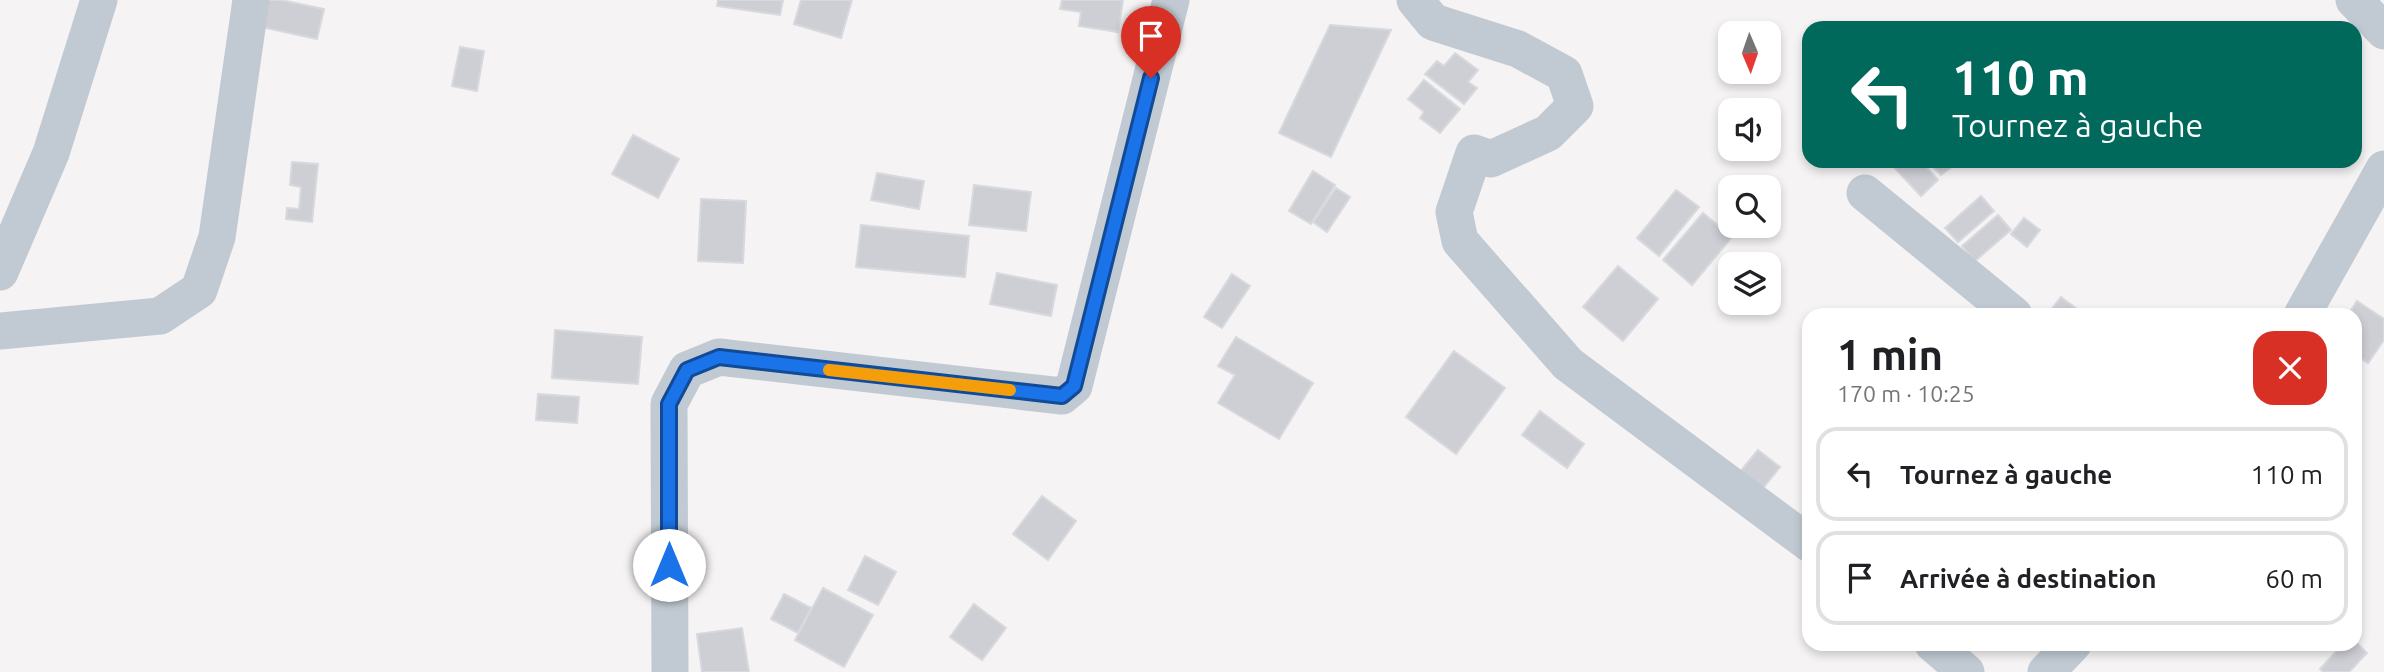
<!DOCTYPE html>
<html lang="fr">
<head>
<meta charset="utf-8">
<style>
	:root { --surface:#fff; --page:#f6f6f6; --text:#202124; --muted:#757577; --line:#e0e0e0 }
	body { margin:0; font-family:Ubuntu,sans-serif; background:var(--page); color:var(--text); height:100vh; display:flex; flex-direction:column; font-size:26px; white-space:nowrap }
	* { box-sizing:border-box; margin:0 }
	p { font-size:23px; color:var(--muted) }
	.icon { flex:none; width:38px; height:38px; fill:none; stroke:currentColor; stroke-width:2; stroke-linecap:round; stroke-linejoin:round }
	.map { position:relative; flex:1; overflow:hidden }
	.panel { position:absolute; left:1802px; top:308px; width:560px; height:343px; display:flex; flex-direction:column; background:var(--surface); border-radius:21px; box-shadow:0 4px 10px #0003 }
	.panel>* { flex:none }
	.hud { position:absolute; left:1802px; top:21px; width:560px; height:147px; border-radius:21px; box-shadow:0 4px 10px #0003; background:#00695c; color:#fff; overflow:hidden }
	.needle { width:46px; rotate:178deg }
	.tools { position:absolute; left:1718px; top:21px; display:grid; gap:14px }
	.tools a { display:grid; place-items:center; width:63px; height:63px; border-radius:14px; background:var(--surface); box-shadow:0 4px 10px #0003; font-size:35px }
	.pin { position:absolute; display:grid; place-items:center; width:60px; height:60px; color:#fff; margin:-72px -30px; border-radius:50% 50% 50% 0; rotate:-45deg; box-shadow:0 0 7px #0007 }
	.pin .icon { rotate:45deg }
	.me { position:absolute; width:77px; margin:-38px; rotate:0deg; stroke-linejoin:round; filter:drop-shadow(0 0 5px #0008) }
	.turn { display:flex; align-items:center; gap:24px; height:147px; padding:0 35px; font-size:32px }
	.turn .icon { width:91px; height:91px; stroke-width:2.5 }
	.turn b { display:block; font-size:49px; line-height:60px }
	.round { display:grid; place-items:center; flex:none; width:74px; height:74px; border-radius:21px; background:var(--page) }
	.head { display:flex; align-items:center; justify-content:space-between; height:119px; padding:0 35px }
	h1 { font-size:42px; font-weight:700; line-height:52px }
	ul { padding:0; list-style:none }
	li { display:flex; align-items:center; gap:21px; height:94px; margin:0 14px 10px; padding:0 21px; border:4px solid var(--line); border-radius:21px }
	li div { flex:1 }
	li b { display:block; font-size:26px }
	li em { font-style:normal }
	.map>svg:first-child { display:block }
</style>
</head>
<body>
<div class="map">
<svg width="2384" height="672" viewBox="0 0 2384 672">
	<rect width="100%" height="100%" fill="#f5f3f3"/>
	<!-- building -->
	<path fill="#cdcfd5" stroke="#d7d9de" stroke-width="2" d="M 262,0 L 281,0 L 324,9 L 317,39 L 257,26 Z
		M 718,0 L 783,0 L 780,15 L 717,6 Z
		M 801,0 L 852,0 L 841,38 L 794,24 Z
		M 1062,0 L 1123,0 L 1118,32 L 1079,26 L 1081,12 L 1060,9 Z
		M 1330,25 L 1391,30 L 1331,157 L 1279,133 Z
		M 460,47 L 484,51 L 477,91 L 452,86 Z
		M 1455,53 L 1478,70 L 1468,82 L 1477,88 L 1464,104 L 1425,74 L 1437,61 L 1444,66 Z
		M 1424,80 L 1460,109 L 1440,133 L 1420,118 L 1424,112 L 1408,99 Z
		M 633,135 L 679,159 L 658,198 L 612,174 Z
		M 1888,161 L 1921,161 L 1938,180 L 1921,196 Z
		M 1927,161 L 1960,161 L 1941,175 Z
		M 292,162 L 318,164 L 312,222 L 286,219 L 287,208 L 299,209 L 301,187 L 290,185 Z
		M 1313,171 L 1335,185 L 1311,224 L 1289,211 Z
		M 877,173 L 924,181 L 919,209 L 871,200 Z
		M 974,185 L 1031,192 L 1026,231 L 969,225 Z
		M 1336,188 L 1350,197 L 1327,232 L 1313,222 Z
		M 1676,190 L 1699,207 L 1659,256 L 1637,238 Z
		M 1981,196 L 1994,211 L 1958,242 L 1945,228 Z
		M 701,199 L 746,201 L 743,263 L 698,261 Z
		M 1703,213 L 1732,237 L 1692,285 L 1663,260 Z
		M 1998,215 L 2011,230 L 1975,261 L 1962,246 Z
		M 2024,218 L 2040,230 L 2027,247 L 2011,234 Z
		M 861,225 L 969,236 L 965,277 L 856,267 Z
		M 1618,266 L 1658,299 L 1623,341 L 1583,307 Z
		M 997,273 L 1057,285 L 1051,316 L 990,304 Z
		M 1232,274 L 1250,286 L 1222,328 L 1204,317 Z
		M 2061,297 L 2085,315 L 2047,315 Z
		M 2357,301 L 2384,319 L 2384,340 L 2368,363 L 2356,355 L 2356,315 L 2348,315 Z
		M 555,330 L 642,337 L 638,384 L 552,378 Z
		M 1236,337 L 1313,383 L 1279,439 L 1218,403 L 1235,375 L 1218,366 Z
		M 1454,351 L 1505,388 L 1456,454 L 1406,417 Z
		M 538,394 L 579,397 L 577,423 L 536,420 Z
		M 1540,411 L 1584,444 L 1567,468 L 1522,435 Z
		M 1758,450 L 1780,467 L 1760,492 L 1738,474 Z
		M 1042,496 L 1076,521 L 1048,560 L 1013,534 Z
		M 865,556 L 896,572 L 878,605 L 848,590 Z
		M 823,588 L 873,615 L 844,667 L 795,640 Z
		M 784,594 L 811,608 L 798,633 L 771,619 Z
		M 974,604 L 1006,628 L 982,660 L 950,637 Z
		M 742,628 L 749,672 L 702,672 L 697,634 Z
		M 2356,642 L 2367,653 L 2349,672 L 2323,672 L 2320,669 L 2343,644 Z"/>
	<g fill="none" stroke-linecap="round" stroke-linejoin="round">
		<!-- street -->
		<path stroke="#c1cad2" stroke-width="37" d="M 1415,0 L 1433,22 L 1518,49 L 1564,74 L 1575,106 L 1548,133 L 1491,159 L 1474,153 L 1454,212 L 1460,241 L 1568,364 L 1810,544
			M 2354,0 L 2384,31
			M 1865,193 L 2014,315
			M 0,272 L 51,153 L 99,0
			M 2302,315 L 2384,169
			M 0,331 L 160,316 L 199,290 L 217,237 L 251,0
			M 1933,644 L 1966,672
			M 670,672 L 669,404 L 687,370 L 719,357 L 1062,396 L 1074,386 L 1171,0
			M 2046,672 L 2073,644"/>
	</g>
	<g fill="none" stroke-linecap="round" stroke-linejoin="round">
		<!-- route casing -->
		<g stroke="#114b97" stroke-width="18">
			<path id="route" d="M 669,565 L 669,404 L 687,370 L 719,357 L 1062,396 L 1074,386 L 1151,78"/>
		</g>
		<!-- route -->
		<use href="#route" stroke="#1a73e8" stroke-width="12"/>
		<!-- slow -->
		<path stroke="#f59e0b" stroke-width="12" d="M 829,370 L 1010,390"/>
	</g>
</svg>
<div class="tools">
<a><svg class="needle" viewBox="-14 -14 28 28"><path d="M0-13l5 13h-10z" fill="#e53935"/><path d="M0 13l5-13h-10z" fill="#757577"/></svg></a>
<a><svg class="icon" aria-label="sound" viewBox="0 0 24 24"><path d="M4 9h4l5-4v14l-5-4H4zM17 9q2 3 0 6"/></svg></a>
<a><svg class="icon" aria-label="search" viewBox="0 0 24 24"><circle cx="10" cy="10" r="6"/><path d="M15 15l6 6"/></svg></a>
<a><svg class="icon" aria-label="layers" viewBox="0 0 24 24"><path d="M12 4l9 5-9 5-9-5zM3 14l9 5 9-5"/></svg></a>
</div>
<div class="pin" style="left:1151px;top:78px;background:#d93025"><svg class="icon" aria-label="arrive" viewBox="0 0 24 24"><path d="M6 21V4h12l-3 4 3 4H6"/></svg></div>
<svg class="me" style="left:669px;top:565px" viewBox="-20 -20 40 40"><circle r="19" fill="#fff"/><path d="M0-13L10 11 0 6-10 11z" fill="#1a73e8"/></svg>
<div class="hud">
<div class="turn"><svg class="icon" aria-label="left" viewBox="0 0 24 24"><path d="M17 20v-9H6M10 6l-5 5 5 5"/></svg><div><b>110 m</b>Tournez à gauche</div></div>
</div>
<section class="panel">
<div class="head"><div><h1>1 min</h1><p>170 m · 10:25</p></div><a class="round" style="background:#d93025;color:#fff"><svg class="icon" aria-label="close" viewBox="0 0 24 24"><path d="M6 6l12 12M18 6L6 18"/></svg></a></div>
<ul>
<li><svg class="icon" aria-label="left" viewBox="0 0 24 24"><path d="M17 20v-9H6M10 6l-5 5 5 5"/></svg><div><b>Tournez à gauche</b></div><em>110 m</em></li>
<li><svg class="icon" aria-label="arrive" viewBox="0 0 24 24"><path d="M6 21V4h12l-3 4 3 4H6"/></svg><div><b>Arrivée à destination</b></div><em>60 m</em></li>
</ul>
</section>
</div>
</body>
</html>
